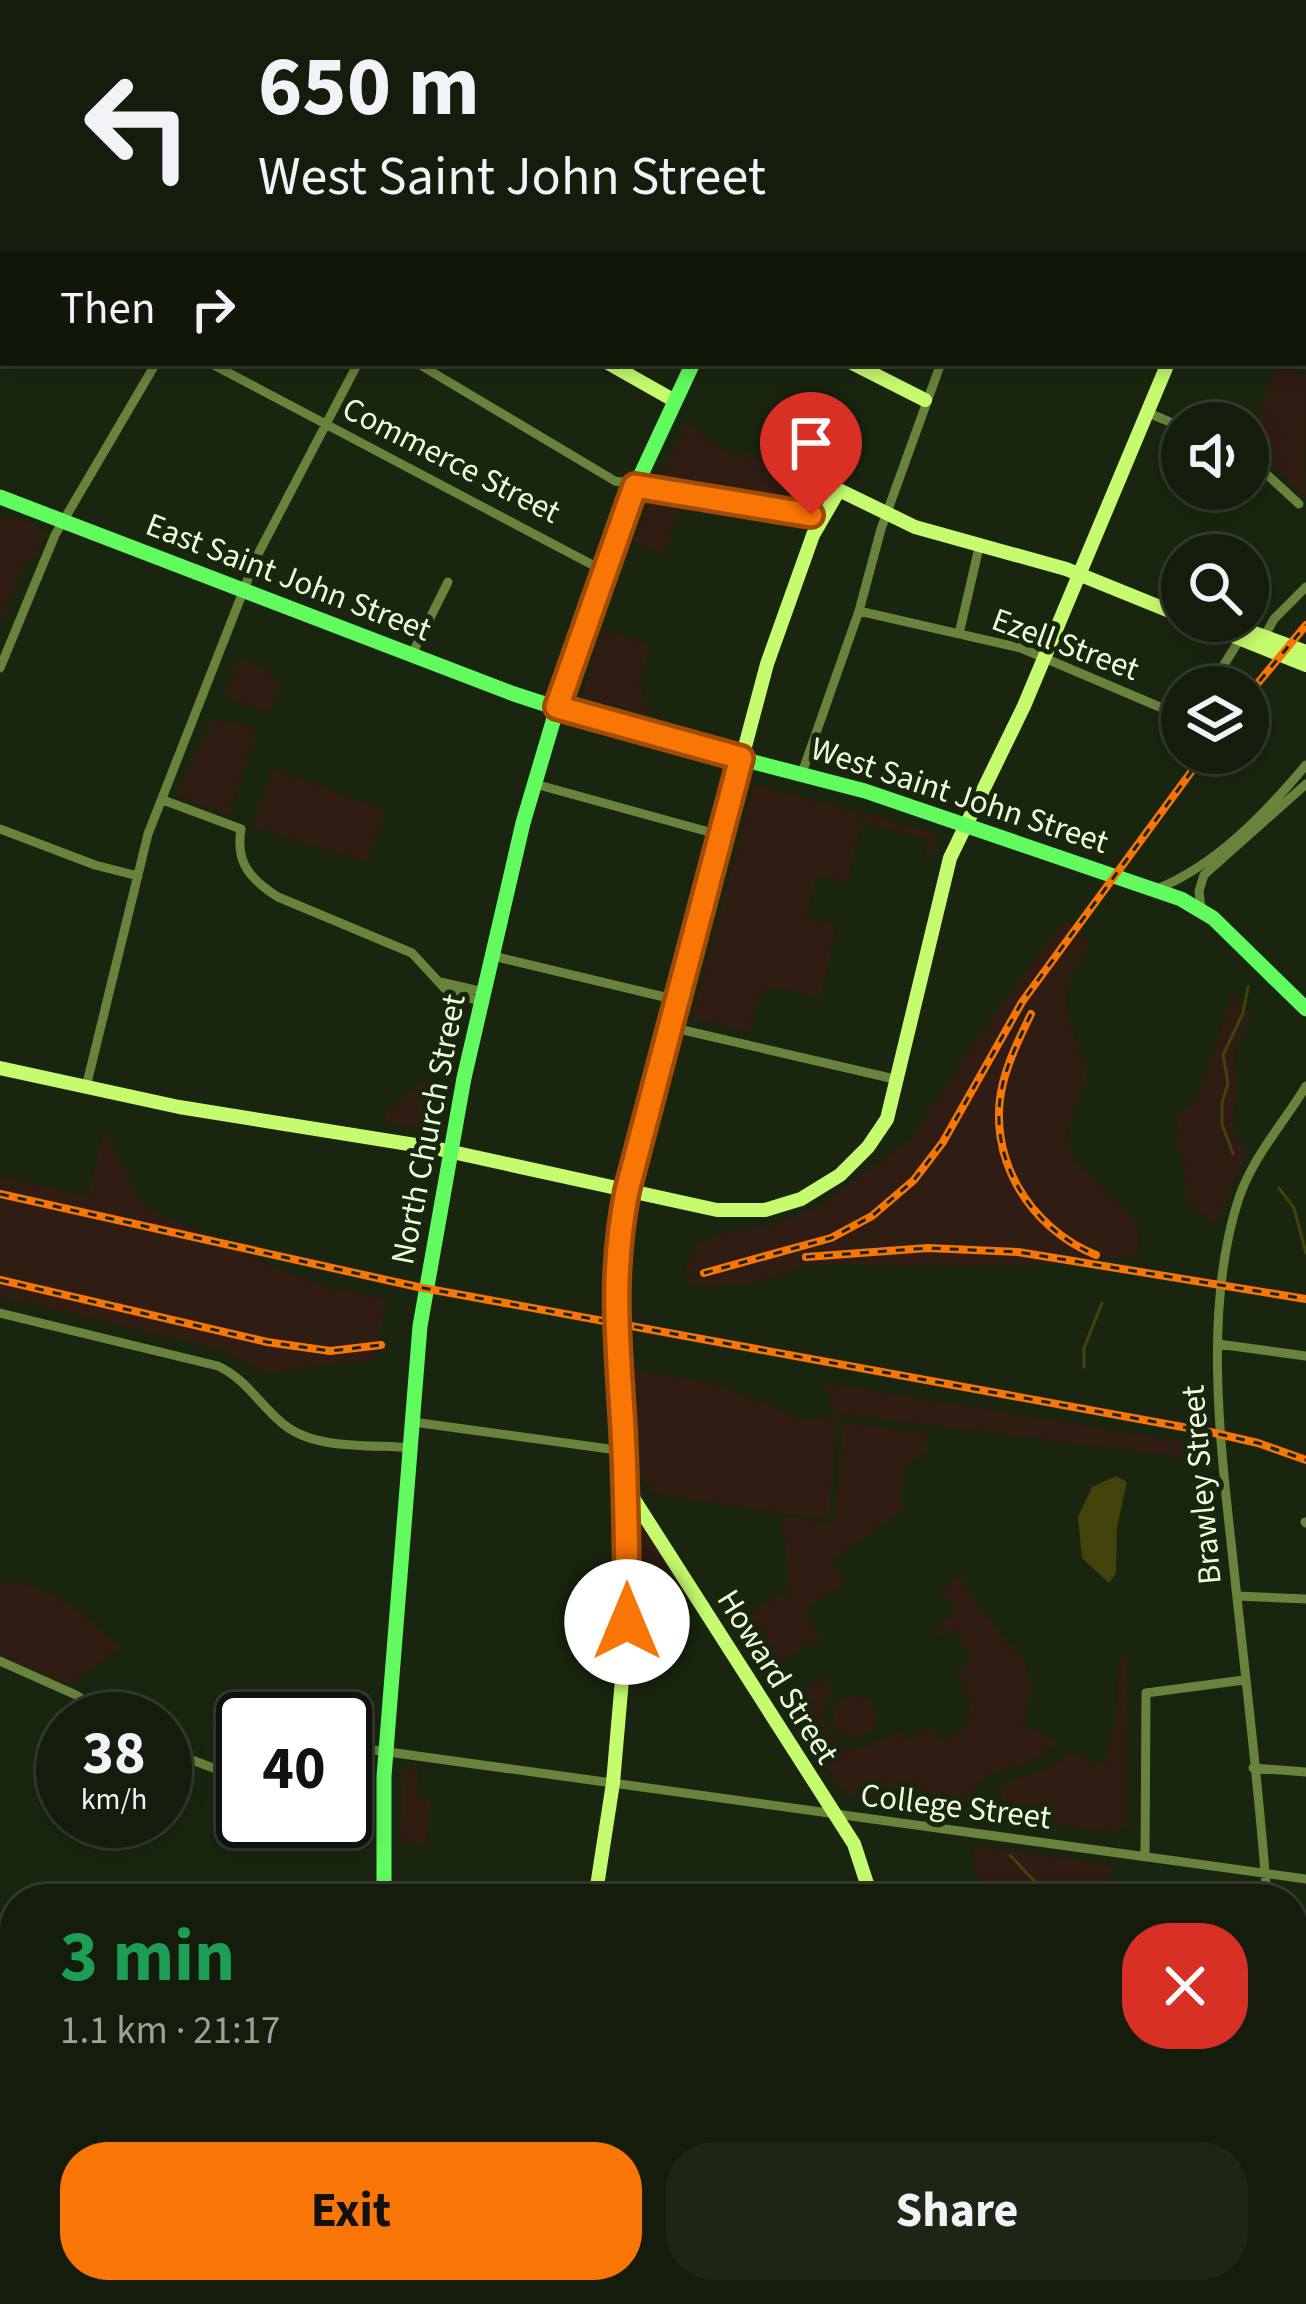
<!DOCTYPE html>
<html lang="en">
<head>
<meta charset="utf-8">
<style>
	:root { --surface:#141c0b; --page:#1d2514; --text:#f1f3f6; --muted:#9da19d; --line:#333a2c; --accent:#f87506 }
	body { margin:0; font-family:"Source Sans 3",sans-serif; background:var(--page); color:var(--text); height:100vh; display:flex; flex-direction:column; font-size:45px; white-space:nowrap }
	* { box-sizing:border-box; margin:0 }
	p { font-size:39px; color:var(--muted) }
	.icon { flex:none; width:66px; height:66px; fill:none; stroke:currentColor; stroke-width:2; stroke-linecap:round; stroke-linejoin:round }
	.map { position:relative; flex:1; overflow:hidden }
	.details { position:absolute; left:0px; top:1884px; width:1308px; height:420px; display:flex; flex-direction:column; background:var(--surface); border-radius:48px 48px 0 0; box-shadow:0 6px 18px #0003,0 0 0 3px var(--line) }
	.details>* { flex:none }
	.top-card { position:absolute; left:0px; top:0px; width:1308px; height:366px; box-shadow:0 6px 18px #0003,0 0 0 3px var(--line); background:#141c0b; color:var(--text); overflow:hidden }
	.tools { position:absolute; left:1161px; top:402px; display:grid; gap:24px }
	.tools a { display:grid; place-items:center; width:108px; height:108px; border-radius:50%; background:var(--surface); box-shadow:0 6px 18px #0003,0 0 0 3px var(--line); font-size:60px }
	.speed { position:absolute; left:36px; top:1692px; display:flex; gap:24px; font-size:60px; font-weight:700; text-align:center }
	.speed>* { display:grid; place-content:center; width:156px; height:156px; border-radius:50%; background:var(--surface); box-shadow:0 6px 18px #0003,0 0 0 3px var(--line); line-height:1 }
	.speed small { font-size:30px; font-weight:400 }
	.speed .limit { border:6px solid #111; border-radius:18px; background:#fff; color:#111 }
	.pin { position:absolute; display:grid; place-items:center; width:102px; height:102px; color:#fff; margin:-123px -51px; border-radius:50% 50% 50% 0; rotate:-45deg; box-shadow:0 0 12px #0007 }
	.pin .icon { rotate:45deg }
	.me { position:absolute; width:132px; margin:-66px; rotate:0deg; stroke-linejoin:round; filter:drop-shadow(0 0 9px #0008) }
	.turn { display:flex; align-items:center; gap:42px; height:252px; padding:0 60px; font-size:54px }
	.turn .icon { width:156px; height:156px; stroke-width:2.5 }
	.turn b { display:block; font-size:84px; line-height:102px }
	.then { display:flex; align-items:center; height:114px; padding:0 60px; background:#0003; gap:24px; font-size:45px }
	.round { display:grid; place-items:center; flex:none; width:126px; height:126px; border-radius:48px; background:var(--page) }
	.overview { display:flex; align-items:center; justify-content:space-between; height:204px; padding:0 60px }
	h1 { font-size:72px; font-weight:700; line-height:90px; color:#1e9e55 }
	.cta { display:flex; gap:24px; margin-top:auto; padding:24px 60px }
	.cta a { flex:1; height:138px; border-radius:48px; background:var(--accent); color:#111; font-size:48px; font-weight:700; line-height:138px; text-align:center }
	.cta a+a { background:var(--page); color:var(--text) }
	.map>svg:first-child { display:block }
</style>
</head>
<body>
<div class="map">
<svg width="1306" height="2304" viewBox="0 0 1306 2304">
	<rect width="100%" height="100%" fill="#1a250f"/>
	<!-- green -->
	<path fill="#2f1c13" d="M 1278,363 L 1289,365 L 1299,376 L 1306,371 L 1305,499 L 1265,456 L 1248,446 Z
		M 686,423 L 703,431 L 705,439 L 739,457 L 740,449 L 822,488 L 827,497 L 824,507 L 816,511 L 656,483 Z
		M 649,502 L 680,506 L 664,554 L 633,543 Z
		M 0,518 L 24,519 L 47,532 L 37,557 L 24,564 L 0,625 Z
		M 602,629 L 651,646 L 639,682 L 651,716 L 582,696 Z
		M 239,657 L 272,672 L 271,678 L 280,682 L 269,712 L 224,696 Z
		M 213,719 L 258,727 L 228,815 L 180,797 L 178,789 Z
		M 274,769 L 385,810 L 366,862 L 251,827 Z
		M 754,784 L 930,831 L 936,840 L 932,857 L 924,859 L 928,839 L 861,823 L 847,882 L 817,876 L 807,917 L 837,925 L 820,999 L 777,988 L 767,990 L 756,1003 L 748,1032 L 692,1018 Z
		M 1065,919 L 1090,940 L 1066,989 L 1068,1016 L 1088,1074 L 1066,1135 L 1075,1160 L 1120,1203 L 1140,1229 L 1137,1256 L 1028,1266 L 815,1264 L 753,1284 L 691,1286 L 685,1266 L 697,1244 L 723,1232 L 768,1226 L 817,1207 L 910,1140 L 981,1032 Z
		M 1233,995 L 1251,1015 L 1234,1054 L 1238,1090 L 1232,1125 L 1247,1151 L 1216,1224 L 1191,1206 L 1184,1186 L 1185,1165 L 1175,1141 L 1179,1115 L 1199,1092 Z
		M 421,1081 L 443,1086 L 434,1125 L 427,1129 L 385,1122 L 387,1112 Z
		M 104,1127 L 142,1205 L 270,1265 L 328,1287 L 387,1299 L 375,1359 L 266,1373 L 220,1350 L 0,1297 L 0,1176 L 88,1196 Z
		M 629,1369 L 714,1383 L 808,1421 L 837,1414 L 824,1382 L 1211,1446 L 1210,1461 L 838,1414 L 829,1520 L 653,1494 L 635,1464 Z
		M 843,1422 L 928,1433 L 927,1450 C 901,1469 898,1479 902,1511 L 832,1561 L 845,1584 L 805,1609 L 822,1638 L 778,1663 L 754,1652 L 735,1619 L 789,1591 L 782,1516 L 834,1524 Z
		M 626,1487 L 695,1592 L 627,1594 Z
		M 961,1575 C 969,1588 976,1604 986,1616 C 1022,1661 1041,1661 1023,1725 L 1059,1740 L 1038,1758 L 982,1778 L 962,1811 L 855,1798 L 838,1786 L 796,1719 L 800,1692 L 824,1677 L 832,1690 C 820,1717 821,1730 845,1749 L 870,1747 L 880,1736 L 888,1741 L 897,1729 L 905,1739 L 928,1725 L 938,1740 L 962,1732 L 971,1706 L 957,1677 L 972,1657 L 955,1630 L 941,1637 L 934,1625 L 956,1613 L 941,1588 Z
		M 18,1582 C 66,1595 85,1615 121,1648 L 67,1686 L 0,1655 L 0,1583 Z
		M 1120,1653 L 1127,1658 L 1128,1822 L 1118,1833 L 1011,1819 L 1001,1801 L 1004,1783 L 1049,1768 L 1073,1752 L 1104,1766 L 1115,1724 Z
		M833 1717a22 22 0 1 1 44 0a22 22 0 1 1-44 0Z
		M 403,1767 L 419,1769 L 417,1797 L 431,1799 L 426,1844 L 400,1843 Z
		M 972,1845 L 1103,1863 L 1111,1868 L 1108,1899 L 981,1899 Z"/>
	<!-- water -->
	<path fill="#42420b" d="M 1116,1476 L 1127,1482 L 1117,1527 L 1116,1574 L 1109,1583 L 1082,1558 L 1078,1517 L 1092,1487 Z"/>
	<g fill="none" stroke-linecap="round" stroke-linejoin="round">
		<!-- stream -->
		<path stroke="#42420b" stroke-width="3" d="M 1233,1154 L 1222,1124 L 1222,1103 L 1228,1083 L 1223,1055 L 1243,1013 L 1248,987
			M 1279,1188 L 1294,1208 L 1306,1253
			M 1084,1367 L 1084,1348 L 1102,1303
			M 1010,1855 L 1051,1899
			M 1099,2289 L 1111,2296 L 1115,2304"/>
		<!-- street -->
		<path stroke="#67833c" stroke-width="9" d="M 146,3 L 148,0
			M 351,3 L 353,0
			M 557,3 L 558,0
			M 1102,3 L 1104,0
			M 1240,3 L 1242,0
			M 0,184 L 3,181
			M 210,363 L 604,571
			M 417,363 L 615,481 L 823,517
			M 1146,412 L 1182,427
			M 1248,457 L 1299,504
			M 859,611 L 1021,648 L 1162,708 L 1182,709
			M 959,634 L 980,543
			M 1264,637 L 1274,619 L 1306,587
			M 411,656 L 448,582
			M 0,668 L 55,535 L 156,363
			M 1210,687 L 1240,639
			M 802,773 L 859,611 L 881,529 L 941,363
			M 535,784 L 720,835
			M 163,800 L 241,829 C 235,863 251,880 278,897 L 412,953 L 447,991 L 482,1002
			M 0,829 L 95,865 L 138,876
			M 1157,889 C 1216,865 1265,814 1306,765
			M 1201,909 L 1199,891 L 1204,875 L 1306,784
			M 493,956 L 677,1000
			M 440,982 L 484,992
			M 670,1027 L 899,1080
			M 86,1087 L 148,834 L 257,556 L 358,363
			M 0,1313 L 218,1366 C 246,1379 259,1404 282,1423 C 314,1451 372,1444 412,1448
			M 1218,1344 L 1306,1356
			M 413,1422 L 624,1451
			M 1305,1522 L 1306,1523
			M 1237,1596 L 1306,1599
			M 0,1661 L 76,1695 L 110,1719
			M 345,1746 L 1306,1879
			M 165,1750 L 243,1779
			M 1253,1768 L 1306,1772
			M 1145,1857 L 1146,1693 L 1244,1680
			M 1267,1899 C 1259,1783 1244,1667 1232,1551 C 1220,1442 1204,1311 1237,1204 C 1251,1158 1282,1126 1306,1086
			M 0,1977 L 15,1987
			M 0,1988 L 15,1998
			M 1293,2200 L 1306,2199
			M 1293,2215 L 1302,2304
			M 210,2289 L 210,2304
			M 507,2297 L 645,2304
			M 802,2304 L 808,2289
			M 952,2304 L 1039,2290"/>
		<!-- secondary -->
		<path stroke="#c5fb6e" stroke-width="14" d="M 613,0 L 619,3
			M 1017,0 L 1025,3
			M 0,32 L 3,33
			M 1305,99 L 1306,98
			M 1305,123 L 1306,123
			M 608,363 L 675,401
			M 852,363 L 925,400
			M 1196,621 L 1306,665
			M 1222,621 L 1306,652
			M 0,1068 L 179,1107 L 434,1148 L 717,1210 L 765,1210 L 801,1199 L 840,1175 L 868,1147 L 887,1119 L 950,858 L 1024,706 L 1168,363
			M 626,1487 L 854,1844 L 872,1899
			M 595,1899 L 613,1783 L 627,1622 L 626,1487 L 614,1305 L 625,1197 L 767,664 L 813,535 L 839,490 L 915,527 L 1066,569 L 1182,616
			M 934,2289 L 936,2304
			M 506,2304 L 509,2289"/>
		<!-- primary -->
		<path stroke="#61fb5f" stroke-width="15" d="M 843,3 L 844,0
			M 0,497 L 514,694 L 600,722 L 865,791 L 1181,899 L 1213,918 L 1306,1009
			M 384,1899 L 384,1776 L 420,1326 L 464,1078 L 523,823 L 557,708 L 631,496 L 693,363
			M 389,2289 L 390,2304"/>
		<!-- rail casing -->
		<g stroke="#f87506" stroke-width="8">
			<path id="rail" d="M 1248,695 L 1306,625
				M 1031,1014 C 1020,1037 1009,1059 1003,1083 C 985,1156 1029,1228 1096,1255
				M 0,1194 L 418,1287 L 1210,1432 L 1258,1443 L 1306,1460
				M 806,1257 L 928,1248 L 1018,1252 L 1306,1299
				M 704,1273 L 831,1238 L 872,1216 L 914,1180 L 943,1142 L 1022,1002 L 1205,753
				M 0,1280 L 267,1342 L 330,1351 L 381,1345"/>
		</g>
		<!-- rail -->
		<use href="#rail" stroke="#1a250f" stroke-width="3" stroke-dasharray="9" stroke-linecap="butt"/>
	</g>
	<g fill="none" stroke-linecap="round" stroke-linejoin="round">
		<!-- route casing -->
		<g stroke="#a14c04" stroke-width="30">
			<path id="route" d="M 627,1622 C 627,1558 626,1493 623,1429 C 618,1342 610,1278 627,1191 L 741,758 L 557,707 L 635,486 L 811,515"/>
		</g>
		<!-- route -->
		<use href="#route" stroke="#f87506" stroke-width="21"/>
	</g>
	<g text-anchor="middle" stroke-width="10" stroke-linejoin="round" paint-order="stroke">
		<!-- street labels -->
		<g font-size="33" fill="#ebfed5" stroke="#1a250f">
			<text transform="translate(452 459) rotate(27)" y="12">Commerce Street</text>
			<text transform="translate(289 576) rotate(21)" y="12">East Saint John Street</text>
			<text transform="translate(1066 643) rotate(20)" y="12">Ezell Street</text>
			<text transform="translate(960 794) rotate(18)" y="12">West Saint John Street</text>
			<text transform="translate(427 1129) rotate(-79)" y="12">North Church Street</text>
			<text transform="translate(1200 1485) rotate(-95)" y="12">Brawley Street</text>
			<text transform="translate(779 1676) rotate(58)" y="12">Howard Street</text>
			<text transform="translate(956 1805) rotate(7)" y="12">College Street</text>
		</g>
	</g>
</svg>
<div class="tools">
<a><svg class="icon" aria-label="sound" viewBox="0 0 24 24"><path d="M4 9h4l5-4v14l-5-4H4zM17 9q2 3 0 6"/></svg></a>
<a><svg class="icon" aria-label="search" viewBox="0 0 24 24"><circle cx="10" cy="10" r="6"/><path d="M15 15l6 6"/></svg></a>
<a><svg class="icon" aria-label="layers" viewBox="0 0 24 24"><path d="M12 4l9 5-9 5-9-5zM3 14l9 5 9-5"/></svg></a>
</div>
<div class="speed"><div>38<small>km/h</small></div><div class="limit">40</div></div>
<div class="pin" style="left:811px;top:515px;background:#d93025"><svg class="icon" aria-label="arrive" viewBox="0 0 24 24"><path d="M6 21V4h12l-3 4 3 4H6"/></svg></div>
<svg class="me" style="left:627px;top:1622px" viewBox="-20 -20 40 40"><circle r="19" fill="#fff"/><path d="M0-13L10 11 0 6-10 11z" fill="#f87506"/></svg>
<div class="top-card">
<div class="turn"><svg class="icon" aria-label="left" viewBox="0 0 24 24"><path d="M17 20v-9H6M10 6l-5 5 5 5"/></svg><div><b>650 m</b>West Saint John Street</div></div>
<div class="then">Then<svg class="icon" aria-label="right" viewBox="0 0 24 24"><path d="M7 20v-9h11M14 6l5 5-5 5"/></svg></div>
</div>
<section class="details">
<div class="overview"><div><h1>3 min</h1><p>1.1 km · 21:17</p></div><a class="round" style="background:#d93025;color:#fff"><svg class="icon" aria-label="close" viewBox="0 0 24 24"><path d="M6 6l12 12M18 6L6 18"/></svg></a></div>
<div class="cta"><a>Exit</a><a>Share</a></div>
</section>
</div>
</body>
</html>
